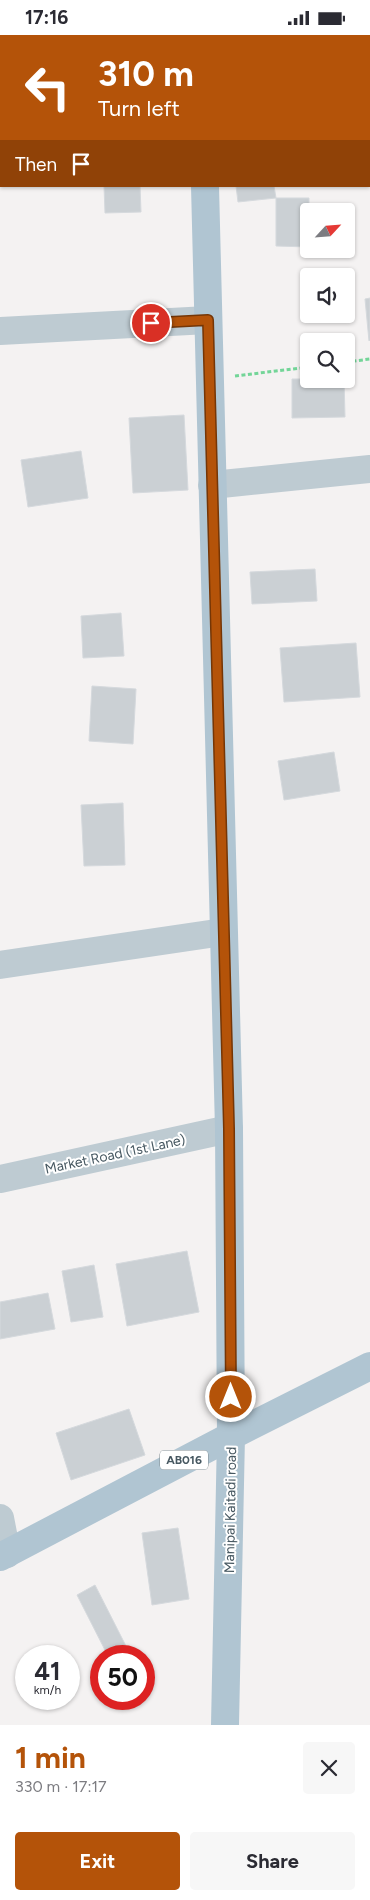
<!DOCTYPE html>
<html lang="en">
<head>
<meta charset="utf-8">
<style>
	:root { --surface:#fff; --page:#f7f7f7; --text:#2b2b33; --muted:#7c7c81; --accent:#b45309 }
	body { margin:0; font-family:Figtree,sans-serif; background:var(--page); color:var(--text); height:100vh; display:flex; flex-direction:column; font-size:19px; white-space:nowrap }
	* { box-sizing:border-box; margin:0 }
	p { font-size:16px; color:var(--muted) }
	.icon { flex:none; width:28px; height:28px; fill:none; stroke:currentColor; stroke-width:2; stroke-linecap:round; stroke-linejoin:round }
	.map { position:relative; height:1690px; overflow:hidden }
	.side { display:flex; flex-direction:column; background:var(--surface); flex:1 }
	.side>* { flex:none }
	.hud { position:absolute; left:0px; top:0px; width:370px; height:152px; box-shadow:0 1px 4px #0004; background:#b45309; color:#fff; overflow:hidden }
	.needle { width:32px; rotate:64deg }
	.controls { position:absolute; left:300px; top:168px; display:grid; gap:10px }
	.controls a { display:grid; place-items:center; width:55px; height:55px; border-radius:5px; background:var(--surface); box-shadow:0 1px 4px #0004; font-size:25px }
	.speed { position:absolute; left:15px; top:1610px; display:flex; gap:10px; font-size:25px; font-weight:700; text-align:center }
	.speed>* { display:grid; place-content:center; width:65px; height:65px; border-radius:50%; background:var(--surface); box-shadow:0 1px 4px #0004; line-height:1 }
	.speed small { font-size:12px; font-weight:400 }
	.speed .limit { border:8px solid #d22; background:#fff; color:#111 }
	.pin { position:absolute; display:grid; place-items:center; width:42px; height:42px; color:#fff; margin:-21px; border:2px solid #fff; border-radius:50%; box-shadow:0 1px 5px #0007 }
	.me { position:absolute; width:55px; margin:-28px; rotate:0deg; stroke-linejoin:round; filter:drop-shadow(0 0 4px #0008) }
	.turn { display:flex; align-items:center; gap:18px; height:105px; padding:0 15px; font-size:22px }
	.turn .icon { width:65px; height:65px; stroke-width:2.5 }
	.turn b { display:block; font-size:35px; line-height:42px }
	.then { display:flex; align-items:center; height:48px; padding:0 15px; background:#0003; gap:10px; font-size:19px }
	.round { display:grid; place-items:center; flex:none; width:52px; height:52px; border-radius:5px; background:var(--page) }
	.overview { display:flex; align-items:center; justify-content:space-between; height:85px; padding:0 15px }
	h1 { font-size:30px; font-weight:700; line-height:38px; color:var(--accent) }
	.primary-button { display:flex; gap:10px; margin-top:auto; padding:10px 15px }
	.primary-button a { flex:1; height:58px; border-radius:5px; background:var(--accent); color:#fff; font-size:20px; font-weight:700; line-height:58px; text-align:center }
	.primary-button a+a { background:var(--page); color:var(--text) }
	.status { display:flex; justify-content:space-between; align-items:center; height:35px; padding:0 25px; background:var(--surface); direction:ltr }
	.status svg { height:14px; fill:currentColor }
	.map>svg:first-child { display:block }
</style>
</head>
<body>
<div class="status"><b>17:16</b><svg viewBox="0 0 49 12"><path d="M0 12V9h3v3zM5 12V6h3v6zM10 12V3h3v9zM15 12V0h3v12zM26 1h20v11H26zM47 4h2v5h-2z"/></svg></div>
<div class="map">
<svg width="370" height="1690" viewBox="0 0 370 1690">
	<rect width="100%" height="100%" fill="#f4f2f2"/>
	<!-- building -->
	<path fill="#cbd0d4" stroke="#d5d9dd" d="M 104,151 L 140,151 L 141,177 L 105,178 Z
		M 236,151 L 274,151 L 276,163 L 238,167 Z
		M 276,163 L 309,163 L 309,212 L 276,211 Z
		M 370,263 L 370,305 L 369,306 L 365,264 Z
		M 292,344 L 344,344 L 345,382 L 292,383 Z
		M 184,380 L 188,455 L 133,458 L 129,383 Z
		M 81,416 L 88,463 L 28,472 L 21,425 Z
		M 315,534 L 317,566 L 252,569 L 250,537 Z
		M 121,578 L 124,621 L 83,623 L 81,581 Z
		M 356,608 L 360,662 L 284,667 L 280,613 Z
		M 92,651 L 136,654 L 133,709 L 89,706 Z
		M 334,717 L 340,756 L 284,765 L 278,726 Z
		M 123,768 L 125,830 L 84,831 L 81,770 Z
		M 187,1216 L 199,1277 L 127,1291 L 116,1229 Z
		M 94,1230 L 103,1282 L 71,1287 L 62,1236 Z
		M 48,1258 L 55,1294 L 0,1304 L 0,1267 Z
		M 129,1374 L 145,1420 L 71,1445 L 56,1398 Z
		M 178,1493 L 189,1564 L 152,1570 L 142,1498 Z
		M 95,1550 L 129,1617 L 120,1621 L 108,1621 L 77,1560 Z"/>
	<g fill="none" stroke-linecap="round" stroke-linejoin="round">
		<!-- path -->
		<path stroke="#73d598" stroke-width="3" stroke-dasharray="4 2.5" stroke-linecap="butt" d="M 346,327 L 370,324
			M 235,341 L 309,332"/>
		<!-- minor -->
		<path stroke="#becbd2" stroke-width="28" d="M 0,296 L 208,285
			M 212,450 L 370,434
			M 0,930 L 223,897
			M 0,1144 L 229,1094
			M 0,1483 L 7,1519"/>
		<!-- major -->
		<path stroke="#b0c5d2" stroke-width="28" d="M 201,0 L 201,1
			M 205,151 L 229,1094 L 231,1401 L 225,1690
			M 0,1522 L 231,1401 L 370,1331"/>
	</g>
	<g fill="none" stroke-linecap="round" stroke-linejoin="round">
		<!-- route casing -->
		<g stroke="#753606" stroke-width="12">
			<path id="route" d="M 151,288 L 208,285 L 229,1094 L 231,1362"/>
		</g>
		<!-- route -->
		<use href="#route" stroke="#b45309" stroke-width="9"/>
	</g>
	<g text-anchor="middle" stroke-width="4" stroke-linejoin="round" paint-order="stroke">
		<!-- shield labels -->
		<rect fill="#fff" stroke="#7e8a90" stroke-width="1" x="160" y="1415.5" width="48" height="19" rx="4"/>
		<g font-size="12" font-weight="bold" fill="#475861">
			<text x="184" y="1429">AB016</text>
		</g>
		<!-- street labels -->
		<g font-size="14" fill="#475861" stroke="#fff">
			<text transform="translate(115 1119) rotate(-12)" y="5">Market Road (1st Lane)</text>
			<text transform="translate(230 1475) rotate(-89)" y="5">Manipai Kaitadi road</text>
		</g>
	</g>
</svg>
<div class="controls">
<a><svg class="needle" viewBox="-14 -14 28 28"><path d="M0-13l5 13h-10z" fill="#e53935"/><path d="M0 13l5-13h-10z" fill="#7c7c81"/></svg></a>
<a><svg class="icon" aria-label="sound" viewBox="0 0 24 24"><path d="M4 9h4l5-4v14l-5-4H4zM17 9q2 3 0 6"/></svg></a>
<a><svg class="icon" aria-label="search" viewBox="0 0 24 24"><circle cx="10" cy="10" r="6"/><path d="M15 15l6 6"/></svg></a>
</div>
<div class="speed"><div>41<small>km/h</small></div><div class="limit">50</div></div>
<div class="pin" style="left:151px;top:288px;background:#d93025"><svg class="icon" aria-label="arrive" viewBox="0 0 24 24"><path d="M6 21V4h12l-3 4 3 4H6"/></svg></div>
<svg class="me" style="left:231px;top:1362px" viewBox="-20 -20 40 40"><circle r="17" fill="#b45309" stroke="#fff" stroke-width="3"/><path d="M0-11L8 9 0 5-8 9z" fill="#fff"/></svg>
<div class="hud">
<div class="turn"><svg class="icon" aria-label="left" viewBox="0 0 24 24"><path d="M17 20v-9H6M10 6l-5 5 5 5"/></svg><div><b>310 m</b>Turn left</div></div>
<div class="then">Then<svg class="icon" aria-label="arrive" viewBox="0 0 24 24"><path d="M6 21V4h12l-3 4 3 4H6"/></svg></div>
</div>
</div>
<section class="side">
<div class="overview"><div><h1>1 min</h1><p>330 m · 17:17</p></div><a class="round"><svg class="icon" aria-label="close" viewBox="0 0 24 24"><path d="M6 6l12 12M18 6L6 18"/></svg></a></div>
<div class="primary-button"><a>Exit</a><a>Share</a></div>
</section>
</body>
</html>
